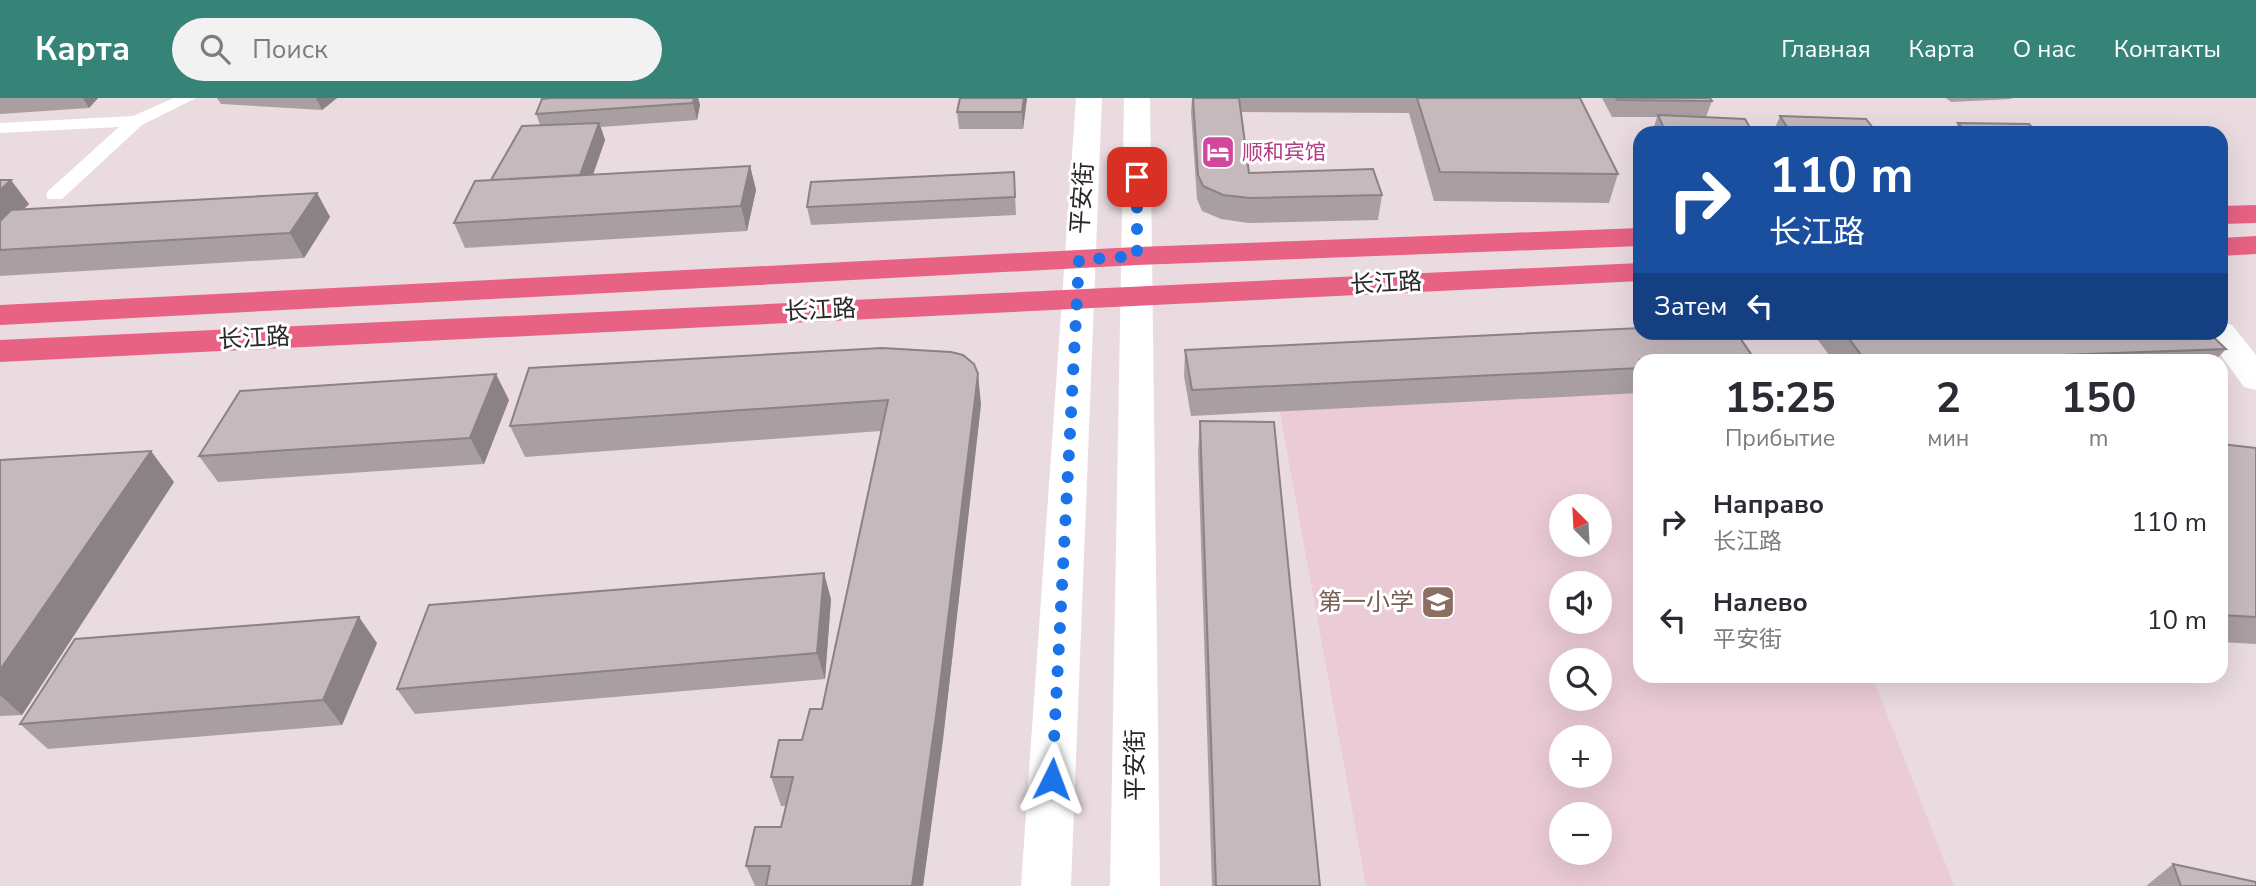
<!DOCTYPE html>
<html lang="ru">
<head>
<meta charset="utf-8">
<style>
	:root { --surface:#fff; --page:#f2f2f3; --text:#2b2b33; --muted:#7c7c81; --accent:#368378 }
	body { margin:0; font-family:"Nunito Sans","Noto Sans SC",sans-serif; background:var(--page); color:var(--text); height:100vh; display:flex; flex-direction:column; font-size:26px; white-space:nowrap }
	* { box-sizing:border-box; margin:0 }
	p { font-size:23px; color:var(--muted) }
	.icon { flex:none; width:38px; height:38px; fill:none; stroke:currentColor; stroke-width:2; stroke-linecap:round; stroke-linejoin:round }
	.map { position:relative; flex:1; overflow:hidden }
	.panel { position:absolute; left:1633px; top:256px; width:595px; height:329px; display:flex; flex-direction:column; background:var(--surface); border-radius:21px; box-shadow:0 7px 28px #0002 }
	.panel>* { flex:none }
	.hud { position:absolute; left:1633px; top:28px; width:595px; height:214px; border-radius:21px; box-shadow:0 7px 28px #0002; background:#1a4fa0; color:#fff; overflow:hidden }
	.needle { width:46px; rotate:336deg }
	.buttons { position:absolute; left:1549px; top:396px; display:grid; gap:14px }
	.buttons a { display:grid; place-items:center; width:63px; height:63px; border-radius:50%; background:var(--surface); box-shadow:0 7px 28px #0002; font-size:35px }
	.pin { position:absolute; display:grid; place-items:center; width:60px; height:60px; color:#fff; margin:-30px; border-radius:14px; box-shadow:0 4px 10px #0006 }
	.me { position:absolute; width:77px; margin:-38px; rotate:3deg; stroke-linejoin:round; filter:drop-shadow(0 0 5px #0008) }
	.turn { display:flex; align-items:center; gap:24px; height:147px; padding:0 21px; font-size:32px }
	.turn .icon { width:91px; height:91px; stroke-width:2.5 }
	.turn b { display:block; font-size:49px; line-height:60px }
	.then { display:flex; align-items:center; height:66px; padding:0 21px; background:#0003; gap:14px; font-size:26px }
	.eta { display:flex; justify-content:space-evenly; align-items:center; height:119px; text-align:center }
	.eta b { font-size:42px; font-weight:700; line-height:49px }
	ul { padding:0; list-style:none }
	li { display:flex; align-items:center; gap:21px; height:98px; padding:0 21px }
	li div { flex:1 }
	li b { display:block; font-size:26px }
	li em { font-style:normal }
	header { display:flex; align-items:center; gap:42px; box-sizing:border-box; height:98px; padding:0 35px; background:var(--accent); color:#fff }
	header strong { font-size:33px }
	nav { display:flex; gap:38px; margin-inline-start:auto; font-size:24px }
	.search { width:490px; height:63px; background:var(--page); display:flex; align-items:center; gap:18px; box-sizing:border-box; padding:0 24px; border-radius:38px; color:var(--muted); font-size:26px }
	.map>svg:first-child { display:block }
</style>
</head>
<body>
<header>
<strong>Карта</strong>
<div class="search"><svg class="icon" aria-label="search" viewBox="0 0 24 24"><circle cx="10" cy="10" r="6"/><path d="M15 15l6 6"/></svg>Поиск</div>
<nav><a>Главная</a><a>Карта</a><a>О нас</a><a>Контакты</a></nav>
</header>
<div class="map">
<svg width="2256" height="788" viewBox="0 0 2256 788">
	<rect width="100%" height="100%" fill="#eadbe1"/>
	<!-- education -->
	<path fill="#ebcbd5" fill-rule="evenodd" d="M 1270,260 L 1640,262 L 1640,578 L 1872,578 L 1954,788 L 1366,788 ZM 1561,408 L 1600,408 L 1600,446 L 1561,446 ZM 1561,485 L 1600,485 L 1600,523 L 1561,523 ZM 1561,562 L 1600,562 L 1600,600 L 1561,600 ZM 1561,639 L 1600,639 L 1600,677 L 1561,677 ZM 1561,716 L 1600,716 L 1600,754 L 1561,754 Z"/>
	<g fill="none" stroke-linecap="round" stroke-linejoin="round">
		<!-- lane -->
		<path fill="#fff" fill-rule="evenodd" d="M 174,0 L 196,0 L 142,27 L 62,101 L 48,101 L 46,97 L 48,93 L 119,29 L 0,35 L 0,25 L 133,18 Z"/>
		<!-- street -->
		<path fill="#fff" fill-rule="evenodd" d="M 2221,224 L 2232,227 L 2256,257 L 2256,292 L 2244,289 L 2204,234 L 2221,234 Z"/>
		<!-- secondary -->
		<path fill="#fff" fill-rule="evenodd" d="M 1076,0 L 1102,0 L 1071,788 L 1021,788 Z
			M 1124,0 L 1150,0 L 1160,788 L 1110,788 Z"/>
		<!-- primary -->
		<path fill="#e76283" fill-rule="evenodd" d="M 2256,107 L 2256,125 L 2221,126 L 2221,108 Z
			M 1640,130 L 1640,148 L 1137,167 L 0,227 L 0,207 L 1137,149 Z
			M 2256,138 L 2256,156 L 2221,158 L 2221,140 Z
			M 1640,165 L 1640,183 L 0,264 L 0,242 Z"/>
	</g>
	<!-- wall -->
	<path fill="#a99fa3" d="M 0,0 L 98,0 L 89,10 L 0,16 Z
		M 217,0 L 337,0 L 322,12 L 221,6 Z
		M 546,0 L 698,0 L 700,7 L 697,22 L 601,29 L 605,42 L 593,77 L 750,68 L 756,92 L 747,133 L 465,150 L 454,125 L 540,27 L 536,16 Z
		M 1027,0 L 1023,31 L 959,31 L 957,14 Z
		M 1192,0 L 1580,0 L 1618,76 L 1609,105 L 1434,103 L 1409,15 L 1241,14 L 1249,75 L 1382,97 L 1378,122 L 1248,125 L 1221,121 L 1202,113 L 1197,101 L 1191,14 Z
		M 1602,0 L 1710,0 L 1712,3 L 1706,19 L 1753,35 L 1652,35 L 1657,19 L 1612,19 Z
		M 1946,0 L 2012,0 L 2011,1 L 1951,4 Z
		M 1780,18 L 1875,33 L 1876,32 L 1929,35 L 1773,35 Z
		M 1958,25 L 2037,35 L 1953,35 Z
		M 1014,74 L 1016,117 L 811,127 L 807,109 Z
		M 0,82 L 29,106 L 23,112 L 317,95 L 330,119 L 304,160 L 0,178 Z
		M 1815,234 L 2208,234 L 2226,251 L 2216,262 L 1833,262 L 1814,237 Z
		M 1185,252 L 1640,262 L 1640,295 L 1191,318 L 1184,278 Z
		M 529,270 L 981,306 L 943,641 L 923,788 L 755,788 L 746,768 L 781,729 L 786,708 L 781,708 L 771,679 L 802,642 L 822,611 L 881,333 L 525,359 L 510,328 Z
		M 509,302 L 484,366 L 218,384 L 199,358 Z
		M 1200,323 L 1320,788 L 1212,788 L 1198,354 Z
		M 2221,346 L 2256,350 L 2256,546 L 2221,544 Z
		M 0,362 L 174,384 L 22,617 L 0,618 Z
		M 831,501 L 825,581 L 415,616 L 397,591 Z
		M 377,545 L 342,627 L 48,651 L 20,626 Z
		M 2173,766 L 2256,788 L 2146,788 Z"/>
	<!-- shaded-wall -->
	<path fill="#8a8285" d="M 83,0 L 98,0 L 89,10 Z
		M 316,0 L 337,0 L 322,12 Z
		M 694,0 L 698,0 L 700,7 L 697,22 L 693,5 Z
		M 1024,0 L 1027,0 L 1023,31 L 1022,14 Z
		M 599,25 L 605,42 L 584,102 L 578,84 Z
		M 750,68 L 756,92 L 747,133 L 741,108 Z
		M 11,82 L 29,106 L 0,134 L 0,92 Z
		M 317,95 L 330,119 L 304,160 L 290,135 Z
		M 496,276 L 509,302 L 484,366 L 470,340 Z
		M 978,276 L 981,306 L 943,641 L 923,788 L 912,788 Z
		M 151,353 L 174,384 L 22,617 L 0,597 L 0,572 Z
		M 824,475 L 831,501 L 825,581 L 817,555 Z
		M 359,519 L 377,545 L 342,627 L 323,602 Z"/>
	<!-- building -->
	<path fill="#c5b9be" stroke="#8a8285" stroke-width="2" d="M 551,0 L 694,0 L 693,5 L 536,16 L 542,1 Z
		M 960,0 L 1024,0 L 1022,14 L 957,14 Z
		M 1193,0 L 1239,0 L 1249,75 L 1373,71 L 1382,97 L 1250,100 L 1223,97 L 1203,88 L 1198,77 Z
		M 1417,0 L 1580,0 L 1618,76 L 1440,74 Z
		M 1616,0 L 1710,0 L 1712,3 L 1617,2 Z
		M 1658,17 L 1745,21 L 1753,35 L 1666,35 Z
		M 1780,18 L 1866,21 L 1877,35 L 1791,35 Z
		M 599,25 L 580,77 L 491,82 L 522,28 Z
		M 1958,25 L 2029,26 L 2037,35 L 1967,35 Z
		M 1876,32 L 1928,34 L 1929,35 L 1878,35 Z
		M 750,68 L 741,108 L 454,125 L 475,83 Z
		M 1014,74 L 1015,99 L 807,109 L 811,84 Z
		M 0,82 L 11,82 L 0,92 Z
		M 317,95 L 290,135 L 0,152 L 0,123 L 11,112 Z
		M 1640,230 L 1640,234 L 1736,234 L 1755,262 L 1640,262 L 1640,270 L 1192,292 L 1185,252 Z
		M 1844,234 L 2208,234 L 2226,251 L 1920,262 L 1865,262 Z
		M 882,250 L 951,254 L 963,257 L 974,266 L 978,276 L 937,611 L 912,788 L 766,788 L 770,768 L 746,768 L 755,729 L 781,729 L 793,679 L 771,679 L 779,642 L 802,642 L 810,611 L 822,611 L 888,302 L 510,328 L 529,270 Z
		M 496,276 L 470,340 L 199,358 L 240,293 Z
		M 1200,323 L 1274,324 L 1320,788 L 1216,788 Z
		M 2221,346 L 2256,350 L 2256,519 L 2221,517 L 2221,441 L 2224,441 L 2221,436 Z
		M 151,353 L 0,572 L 0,362 Z
		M 824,475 L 817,555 L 397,591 L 429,507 Z
		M 359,519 L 323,602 L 20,626 L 75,541 Z
		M 2173,766 L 2256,784 L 2256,788 L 2181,788 Z"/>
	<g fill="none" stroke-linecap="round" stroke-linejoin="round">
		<!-- route -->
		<path stroke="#1a73e8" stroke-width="12" stroke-dasharray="0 21.6" d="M 1052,681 L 1079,162 L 1137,158 L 1137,79"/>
	</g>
	<!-- icons -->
	<defs>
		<g id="hotel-square" transform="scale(1.75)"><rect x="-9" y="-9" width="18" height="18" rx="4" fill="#d1479c" stroke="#fff"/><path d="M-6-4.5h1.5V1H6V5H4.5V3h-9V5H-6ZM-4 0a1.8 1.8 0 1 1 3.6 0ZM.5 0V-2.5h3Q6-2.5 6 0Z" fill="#fff"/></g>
		<g id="school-square" transform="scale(1.75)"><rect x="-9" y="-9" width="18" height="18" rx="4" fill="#8d6e63" stroke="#fff"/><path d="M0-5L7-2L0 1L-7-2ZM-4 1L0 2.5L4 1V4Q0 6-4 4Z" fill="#fff"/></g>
	</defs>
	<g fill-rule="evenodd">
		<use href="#hotel-square" x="1218" y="54"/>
		<use href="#school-square" x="1438" y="504"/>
	</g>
	<g text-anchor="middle" stroke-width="6" stroke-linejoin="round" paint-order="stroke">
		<!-- far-hotel labels -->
		<g font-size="21" fill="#b23c85" stroke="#fff" text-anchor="start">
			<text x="1242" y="61">顺和宾馆</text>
		</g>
		<!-- street labels -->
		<g font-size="24" fill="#282828" stroke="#fff">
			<text transform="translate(1082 100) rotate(-86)" y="8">平安街</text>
			<text transform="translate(1386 185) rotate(-3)" y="8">长江路</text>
			<text transform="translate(820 212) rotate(-3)" y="8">长江路</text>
			<text transform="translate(254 240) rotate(-3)" y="8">长江路</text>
			<text transform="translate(1135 667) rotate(-90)" y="8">平安街</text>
		</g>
		<!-- education labels -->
		<g font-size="24" fill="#785e54" stroke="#fff" text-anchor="end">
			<text x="1414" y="512">第一小学</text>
		</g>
	</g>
</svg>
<div class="buttons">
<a><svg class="needle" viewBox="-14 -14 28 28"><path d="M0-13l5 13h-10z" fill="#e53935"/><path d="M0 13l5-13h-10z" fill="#7c7c81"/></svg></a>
<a><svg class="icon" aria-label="sound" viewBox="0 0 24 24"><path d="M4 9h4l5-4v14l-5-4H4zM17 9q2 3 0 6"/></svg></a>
<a><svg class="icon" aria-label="search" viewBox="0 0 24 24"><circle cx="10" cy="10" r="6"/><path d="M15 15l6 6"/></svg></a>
<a>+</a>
<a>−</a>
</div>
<div class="pin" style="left:1137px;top:79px;background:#d93025"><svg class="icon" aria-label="arrive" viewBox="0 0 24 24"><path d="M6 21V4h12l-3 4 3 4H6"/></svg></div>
<svg class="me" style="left:1052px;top:681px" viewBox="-20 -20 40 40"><path d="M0-17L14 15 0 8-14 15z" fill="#1a73e8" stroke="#fff" stroke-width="4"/></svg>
<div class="hud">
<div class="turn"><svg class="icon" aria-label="right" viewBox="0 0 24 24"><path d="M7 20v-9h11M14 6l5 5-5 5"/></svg><div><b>110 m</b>长江路</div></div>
<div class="then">Затем<svg class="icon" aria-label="left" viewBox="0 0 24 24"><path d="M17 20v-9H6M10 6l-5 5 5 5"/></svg></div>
</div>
<section class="panel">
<div class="eta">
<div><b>15:25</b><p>Прибытие</p></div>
<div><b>2</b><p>мин</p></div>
<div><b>150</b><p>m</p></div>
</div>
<ul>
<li><svg class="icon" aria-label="right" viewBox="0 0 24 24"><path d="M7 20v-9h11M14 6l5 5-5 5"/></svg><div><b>Направо</b><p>长江路</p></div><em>110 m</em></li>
<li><svg class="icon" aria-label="left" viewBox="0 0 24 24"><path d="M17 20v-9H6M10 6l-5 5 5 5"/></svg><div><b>Налево</b><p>平安街</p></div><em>10 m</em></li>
</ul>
</section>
</div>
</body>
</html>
